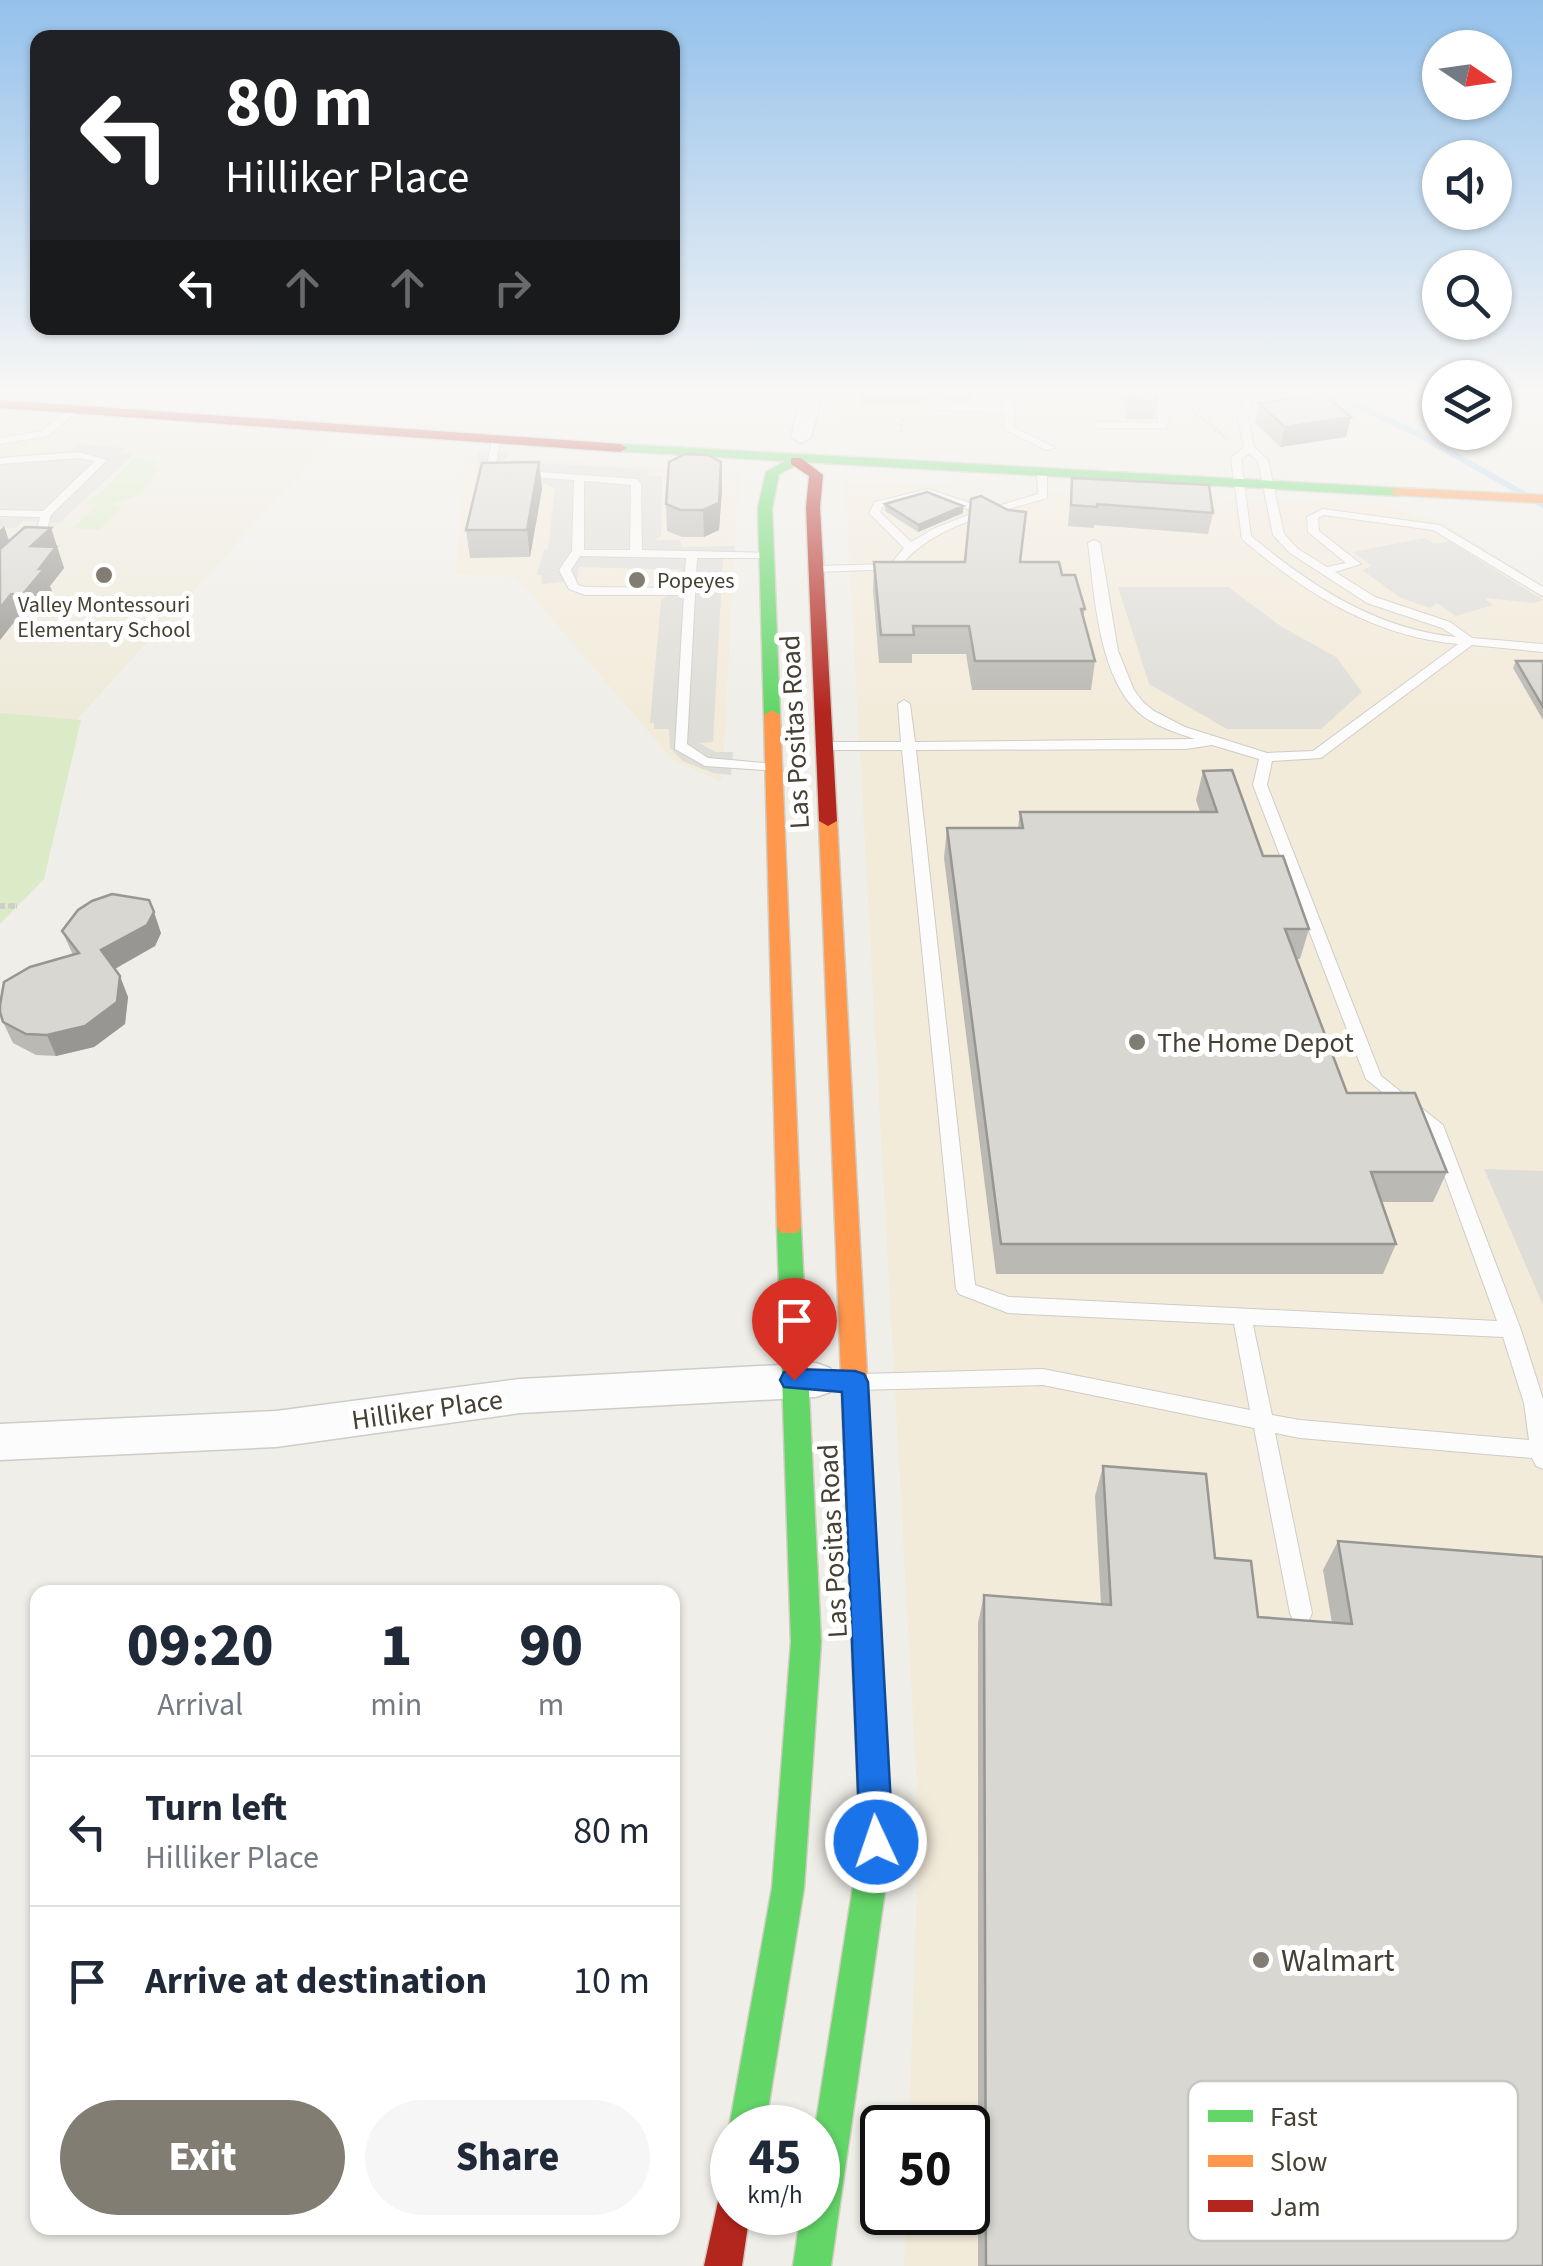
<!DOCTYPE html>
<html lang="en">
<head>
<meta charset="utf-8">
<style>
	:root { --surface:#fff; --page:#f6f6f7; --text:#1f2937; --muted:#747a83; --line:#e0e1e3; --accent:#827d73 }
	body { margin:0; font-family:"Source Sans 3",sans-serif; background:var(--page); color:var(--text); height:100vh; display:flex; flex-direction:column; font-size:38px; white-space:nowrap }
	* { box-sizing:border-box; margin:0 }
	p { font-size:32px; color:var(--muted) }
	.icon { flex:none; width:55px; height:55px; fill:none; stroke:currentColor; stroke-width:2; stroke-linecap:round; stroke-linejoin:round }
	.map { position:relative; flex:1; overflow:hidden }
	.panel { position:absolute; left:30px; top:1585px; width:650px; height:650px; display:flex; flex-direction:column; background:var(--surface); border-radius:20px; box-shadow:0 2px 8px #0004 }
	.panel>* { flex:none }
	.banner { position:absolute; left:30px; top:30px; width:650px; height:305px; border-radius:20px; box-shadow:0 2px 8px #0004; background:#202124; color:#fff; overflow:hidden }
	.needle { width:65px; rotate:103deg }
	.buttons { position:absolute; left:1422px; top:30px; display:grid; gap:20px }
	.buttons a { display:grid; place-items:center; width:90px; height:90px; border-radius:50%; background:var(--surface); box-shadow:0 2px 8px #0004; font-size:50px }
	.speed { position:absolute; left:710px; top:2105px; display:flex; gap:20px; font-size:50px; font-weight:700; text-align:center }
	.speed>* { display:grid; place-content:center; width:130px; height:130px; border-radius:50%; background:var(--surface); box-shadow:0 2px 8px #0004; line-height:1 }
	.speed small { font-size:25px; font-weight:400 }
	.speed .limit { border:5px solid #111; border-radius:15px; background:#fff; color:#111 }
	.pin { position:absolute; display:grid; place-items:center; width:85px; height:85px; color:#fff; margin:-102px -42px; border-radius:50% 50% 50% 0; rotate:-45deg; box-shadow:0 0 10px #0007 }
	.pin .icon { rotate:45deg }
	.me { position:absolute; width:110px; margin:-55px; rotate:357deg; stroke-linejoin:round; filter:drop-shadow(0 0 8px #0008) }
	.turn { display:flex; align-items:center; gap:35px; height:210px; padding:0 30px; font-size:45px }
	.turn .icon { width:130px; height:130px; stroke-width:2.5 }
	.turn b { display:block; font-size:70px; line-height:85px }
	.lanes { display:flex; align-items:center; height:95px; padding:0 30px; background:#0003; justify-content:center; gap:50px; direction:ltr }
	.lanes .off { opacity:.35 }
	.eta { display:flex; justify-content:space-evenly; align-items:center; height:170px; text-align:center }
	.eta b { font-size:60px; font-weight:800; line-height:70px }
	.cta { display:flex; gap:20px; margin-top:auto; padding:20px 30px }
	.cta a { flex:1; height:115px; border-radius:60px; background:var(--accent); color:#fff; font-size:40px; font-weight:800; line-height:115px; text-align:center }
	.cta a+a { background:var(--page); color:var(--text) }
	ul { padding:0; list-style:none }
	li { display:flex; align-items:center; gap:30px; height:150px; padding:0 30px; border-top:2px solid var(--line) }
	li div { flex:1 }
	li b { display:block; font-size:38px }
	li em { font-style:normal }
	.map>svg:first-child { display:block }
</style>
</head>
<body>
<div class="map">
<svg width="1543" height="2266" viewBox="0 0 1543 2266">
	<rect width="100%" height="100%" fill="#f0eee8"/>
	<!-- commercial -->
	<path fill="#f3ebda" d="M 771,394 L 768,403 L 750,403 L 747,408 L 513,395 Z
		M 839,394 L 1166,394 L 1172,434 L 836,420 Z
		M 465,454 L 739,472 L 722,782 L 672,759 L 516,577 L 456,574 Z
		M 845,482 L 1379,504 L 1440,521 L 1543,585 L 1543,2266 L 904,2266 L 906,2213 L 968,2212 L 968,2128 L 909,2127 L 919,1827 Z"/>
	<!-- education -->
	<path fill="#eeeada" d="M 0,414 L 336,434 L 72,725 L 0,717 Z"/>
	<!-- green -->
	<path fill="#dbebc7" d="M 134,458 L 157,460 L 152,465 L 159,469 L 139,495 L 109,505 L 122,507 L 99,530 L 73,528 L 97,505 L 83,503 L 101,493 Z
		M 0,713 L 81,720 L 44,879 L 0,924 Z"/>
	<!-- parking -->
	<path fill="#dfddd8" d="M 79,444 L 125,448 L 120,453 L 134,454 L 59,523 L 23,521 L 16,528 L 0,527 L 0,457 L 68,451 Z
		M 479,451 L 510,453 L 502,462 L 513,467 L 516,462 L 649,469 L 648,476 L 662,476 L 661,536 L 656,540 L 680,540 L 682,547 L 735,546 L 734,560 L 723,559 L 713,742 L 699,743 L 716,752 L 733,752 L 731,775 L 713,773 L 683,761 L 670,748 L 669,729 L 654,729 L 654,723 L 650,723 L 661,600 L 679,587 L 681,570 L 579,567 L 577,580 L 542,584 L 541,575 L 537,575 L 544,550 L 548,549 L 555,488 L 546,484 L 476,480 Z
		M 1425,538 L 1434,544 L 1449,541 L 1543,600 L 1534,603 L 1488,598 L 1485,599 L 1493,605 L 1456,616 L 1437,603 L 1430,608 L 1401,598 L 1362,570 L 1372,566 L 1353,552 Z
		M 1118,587 L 1228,587 L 1282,627 L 1336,657 L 1362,692 L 1321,729 L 1227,729 L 1149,684 Z
		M 1484,1169 L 1543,1171 L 1543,1305 Z"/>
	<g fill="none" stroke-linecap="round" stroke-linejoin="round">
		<!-- stream -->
		<path stroke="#b7d5f0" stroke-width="6" d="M 1332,394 L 1414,432 L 1543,505"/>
		<!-- lane casing -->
		<g stroke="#ceccc6" stroke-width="2">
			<path id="lane" d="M 665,394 L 752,394 L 739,401 Z
				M 929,394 L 939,394 L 937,401 L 940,404 L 1004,406 L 1004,394 L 1050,398 L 1052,400 L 1047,403 L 1014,401 L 1014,427 L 1055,448 L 1046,450 L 1005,430 L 1004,412 L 937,410 L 927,402 Z
				M 1157,394 L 1167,394 L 1170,418 L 1166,428 L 1098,428 L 1093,425 L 1098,422 L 1158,423 Z
				M 1232,394 L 1243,394 L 1252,403 L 1248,418 L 1254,447 L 1268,460 L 1284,534 L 1298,549 L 1327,567 L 1346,563 L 1308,532 L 1307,517 L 1323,509 L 1440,525 L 1543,587 L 1543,596 L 1539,594 L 1433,530 L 1324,515 L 1318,518 L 1319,531 L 1361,564 L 1335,572 L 1375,597 L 1450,622 L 1472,638 L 1543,644 L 1543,652 L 1472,645 L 1321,758 L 1272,761 L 1267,785 L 1381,1076 L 1443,1125 L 1521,1330 L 1543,1399 L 1543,1469 L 1536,1466 L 1532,1458 L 1300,1438 L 1275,1433 L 1312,1613 L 1309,1620 L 1301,1624 L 1293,1620 L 1290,1613 L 1254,1428 L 1043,1385 L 860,1390 L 853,1388 L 850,1382 L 853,1376 L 860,1374 L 1043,1369 L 1250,1410 L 1234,1324 L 1008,1313 L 959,1294 L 956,1289 L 902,750 L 825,750 L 818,746 L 825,742 L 901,742 L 898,704 L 904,700 L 910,704 L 915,742 L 1195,739 C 1174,732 1148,724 1133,707 C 1098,669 1094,592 1088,543 L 1094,540 L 1100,543 L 1118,651 L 1134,690 L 1143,702 L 1154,711 L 1185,727 L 1267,753 L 1313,751 L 1458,644 C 1373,636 1305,593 1242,539 L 1231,458 L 1244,447 L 1238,418 L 1242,404 ZM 1249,453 L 1258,461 L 1273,535 L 1290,553 L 1367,603 L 1442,628 L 1456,637 C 1376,629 1311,586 1251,536 L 1241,459 ZM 1212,745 L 1259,759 L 1253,785 L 1366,1079 L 1427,1128 L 1497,1321 L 1009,1297 L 975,1285 L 916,750 L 1186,749 ZM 1253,1325 L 1503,1337 L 1524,1403 L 1529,1440 L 1300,1420 L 1272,1415 Z
				M 72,407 L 80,409 L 48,436 L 0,444 L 0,438 L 41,431 Z
				M 492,438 L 501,440 L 496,463 L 511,470 L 637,479 L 641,484 L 642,550 L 771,553 L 771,557 L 767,558 L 697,558 L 687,744 L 708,758 L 774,764 L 781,768 L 779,771 L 705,766 L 675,749 L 684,595 L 585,595 L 569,589 L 559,570 L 572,551 L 574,480 L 509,476 L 487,466 ZM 584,481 L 631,485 L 630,550 L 584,550 ZM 580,556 L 686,558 L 684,588 L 586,587 L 578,585 L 571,570 Z
				M 79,452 L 107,460 L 51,515 L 47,529 L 0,574 L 0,564 L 38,526 L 40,517 L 0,516 L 0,510 L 43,511 L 95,461 L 79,458 L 0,464 L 0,458 Z
				M 1042,470 L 1047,473 L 1047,498 C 995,514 933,523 898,569 L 816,572 L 810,569 L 816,566 L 891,564 L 904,548 L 869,513 L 875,502 L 928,489 L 988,509 L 1038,494 L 1037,473 ZM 927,495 L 976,512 L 935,528 L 911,542 L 880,512 L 883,506 Z"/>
		</g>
		<!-- street casing -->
		<g stroke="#ceccc6" stroke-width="3">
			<path id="street" d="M 802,394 L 822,394 L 811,437 L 801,443 L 791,437 Z
				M 816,1363 L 830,1368 L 836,1380 L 830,1392 L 816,1397 L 520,1413 L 276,1447 L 0,1460 L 0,1424 L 276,1411 L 520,1379 Z"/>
		</g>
		<!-- fast casing -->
		<g stroke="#d0ccbf" stroke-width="3">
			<path id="fast" d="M 620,444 L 1398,488 L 1405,492 L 1398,496 L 802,462 L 779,474 L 772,508 L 780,715 L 772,720 L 764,715 L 758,508 L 766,472 L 785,461 L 615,451 L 613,448 Z
				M 789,1218 L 797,1221 L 801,1227 L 821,1642 L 804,1888 L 765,2128 L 732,2128 L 732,2137 L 729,2128 L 772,1888 L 791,1642 L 777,1227 L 781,1221 Z
				M 867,1638 L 877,1642 L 882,1652 L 892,1842 L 831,2266 L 793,2266 L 801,2212 L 818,2212 L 815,2128 L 860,1842 L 852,1652 L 857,1642 Z"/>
		</g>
		<!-- slow casing -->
		<g stroke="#d0ccbf" stroke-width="3">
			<path id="slow" d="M 1398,488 L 1543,495 L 1543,503 L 1393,495 L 1391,492 Z
				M 772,710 L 780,715 L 801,1227 L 797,1233 L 781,1233 L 777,1227 L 764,715 Z
				M 828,816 L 837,821 L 882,1652 L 877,1662 L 867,1666 L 857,1662 L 852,1652 L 819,821 Z"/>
		</g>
		<!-- jam casing -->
		<g stroke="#d0ccbf" stroke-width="3">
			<path id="jam" d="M 0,400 L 620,444 L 627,448 L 620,452 L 0,408 Z
				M 791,458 L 801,458 L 823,475 L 820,507 L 837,821 L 828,826 L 819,821 L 806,507 L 809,476 L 791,464 Z
				M 732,2191 L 732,2212 L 750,2212 L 742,2266 L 704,2266 L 719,2197 Z"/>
		</g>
		<!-- path-far2 -->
		<path stroke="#d1cec9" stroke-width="4" stroke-dasharray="2.5 2.5" stroke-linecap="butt" d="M 1122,394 L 1123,409
			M 1220,397 L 1193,400 L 1188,407 L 1227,439
			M 901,432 L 902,419"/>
		<!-- path-far1 -->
		<path stroke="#d1cec9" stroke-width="5" stroke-dasharray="4 4" stroke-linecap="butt" d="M 0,906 L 17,906"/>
		<!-- path -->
		<path stroke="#d1cec9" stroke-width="6" stroke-dasharray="5 5" stroke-linecap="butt" d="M 0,906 L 17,906"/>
		<!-- lane -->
		<use href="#lane" fill="#fdfcfc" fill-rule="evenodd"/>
		<!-- street -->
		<use href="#street" fill="#fdfcfc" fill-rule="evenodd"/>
		<!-- fast -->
		<use href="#fast" fill="#63d668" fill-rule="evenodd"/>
		<!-- slow -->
		<use href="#slow" fill="#ff974d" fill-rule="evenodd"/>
		<!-- jam -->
		<use href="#jam" fill="#b3261e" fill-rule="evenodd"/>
	</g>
	<!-- wall -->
	<path fill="#bbb9b4" d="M 861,394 L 927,394 L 924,403 L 861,403 Z
		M 942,394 L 971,394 L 970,401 L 942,400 Z
		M 1124,394 L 1157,394 L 1154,419 L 1126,419 Z
		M 1259,403 L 1351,417 L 1346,437 L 1280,447 L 1255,423 Z
		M 539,462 L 542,489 L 530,557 L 470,558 L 466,530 Z
		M 721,462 L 722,489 L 719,530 L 704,537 L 682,537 L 667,531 L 666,504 Z
		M 1072,478 L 1213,513 L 1208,534 L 1094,525 L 1094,528 L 1068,526 Z
		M 885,504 L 963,506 L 963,513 L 918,532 L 885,511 Z
		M 4,526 L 9,541 L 51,528 L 64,568 L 50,586 L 52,591 L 30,617 L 19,616 L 0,640 Z
		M 874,562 L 1020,562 L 1062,575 L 1085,609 L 1083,617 L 1095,661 L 1091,690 L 972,690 L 966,654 L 912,654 L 912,663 L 879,663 L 873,590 Z
		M 1516,661 L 1543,661 L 1543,720 L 1513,668 Z
		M 1203,771 L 1263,856 L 1309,929 L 1300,959 L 1297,959 L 1347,1093 L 1447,1172 L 1433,1202 L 1381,1202 L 1396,1244 L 1383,1274 L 996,1274 L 944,858 L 947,828 L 1018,828 L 1020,812 L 1200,812 L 1196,800 Z
		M 62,931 L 161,933 L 155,946 L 115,969 L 128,997 L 125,1024 L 94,1047 L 56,1056 L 36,1055 L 13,1043 L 3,1022 L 73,955 Z
		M 1103,1466 L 1215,1558 L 1258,1617 L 1332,1623 L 1323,1570 L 1338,1541 L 1543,2266 L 978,2266 L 978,1623 L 984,1595 L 1101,1604 L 1095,1496 Z"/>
	<!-- shaded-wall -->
	<path fill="#989692" d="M 1351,417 L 1346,437 L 1280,447 L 1285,427 Z
		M 539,462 L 542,489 L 530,557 L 527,530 Z
		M 721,462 L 722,489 L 719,530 L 704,537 L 703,510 Z
		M 963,506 L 963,513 L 918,532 L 919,525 Z
		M 4,526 L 11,547 L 0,560 L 0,530 Z
		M 51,528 L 64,568 L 50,586 L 52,591 L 30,617 L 22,595 L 31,546 Z
		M 11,594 L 19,616 L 0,640 L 0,608 Z
		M 154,912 L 161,933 L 155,946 L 109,972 L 101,950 Z
		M 120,976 L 128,997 L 125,1024 L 94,1047 L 56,1056 L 47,1035 Z"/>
	<!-- building -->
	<path fill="#d9d7d1" stroke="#989692" stroke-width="2.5" d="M 1129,394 L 1157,394 L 1157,401 L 1129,400 Z
		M 1324,394 L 1351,417 L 1285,427 L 1259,403 Z
		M 685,454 L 708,455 L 721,462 L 719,503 L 703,510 L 680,510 L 666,504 L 669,462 Z
		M 539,462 L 527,530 L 466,530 L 482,463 Z
		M 1072,478 L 1209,485 L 1213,513 L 1097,504 L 1097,507 L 1071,505 Z
		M 927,492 L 963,506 L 919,525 L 885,504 Z
		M 981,496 L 1008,510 L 1026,512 L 1020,562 L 1059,562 L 1062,575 L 1075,575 L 1085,609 L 1081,609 L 1095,661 L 975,661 L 969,626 L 913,626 L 914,635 L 881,635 L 874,562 L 965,562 L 971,499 Z
		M 25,527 L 51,528 L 31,546 L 56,547 L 39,569 L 44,569 L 22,595 L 11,594 L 0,608 L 0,549 Z
		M 1516,661 L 1543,661 L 1543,707 Z
		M 1232,770 L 1263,856 L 1283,856 L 1309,929 L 1285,929 L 1347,1093 L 1415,1093 L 1447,1172 L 1371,1172 L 1396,1244 L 1001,1244 L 947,828 L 1023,828 L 1020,812 L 1217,812 L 1203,771 Z
		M 112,894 L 149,900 L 154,912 L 147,925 L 101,950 L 120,976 L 117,1002 L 85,1026 L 47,1035 L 26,1034 L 3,1022 L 0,1012 L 0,1005 L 4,982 L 30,967 L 79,953 L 62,931 L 78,910 L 92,901 Z
		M 1103,1466 L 1206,1474 L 1215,1558 L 1251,1561 L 1258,1617 L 1352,1624 L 1338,1541 L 1543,1557 L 1543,2266 L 986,2266 L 984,1595 L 1111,1605 Z"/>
	<!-- sky -->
	<linearGradient id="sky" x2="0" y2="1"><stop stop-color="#94c1eb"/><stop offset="0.55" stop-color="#f8f7f5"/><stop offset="1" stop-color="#f8f7f5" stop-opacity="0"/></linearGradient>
	<rect width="1543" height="712" fill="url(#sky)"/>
	<!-- route -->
	<path fill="#1a73e8" stroke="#114b97" stroke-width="2.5" d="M 794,1369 L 855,1371 L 864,1374 L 868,1382 L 893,1842 L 888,1853 L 876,1858 L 865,1853 L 860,1842 L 842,1392 L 784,1387 L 780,1380 L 784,1372 Z"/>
	<!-- markers -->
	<g fill="#827d73" stroke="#fff" stroke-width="4">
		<circle cx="104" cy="575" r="10"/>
		<circle cx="637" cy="580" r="10"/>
		<circle cx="1137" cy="1042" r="10"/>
		<circle cx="1261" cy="1960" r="10"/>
	</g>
	<g text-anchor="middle" stroke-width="10" stroke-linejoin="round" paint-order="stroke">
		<!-- far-poi labels -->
		<g font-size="22" fill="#464034" stroke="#fff" text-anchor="start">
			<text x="657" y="588">Popeyes</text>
			<text x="104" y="612" text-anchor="middle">Valley Montessouri<tspan x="104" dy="25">Elementary School</tspan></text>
		</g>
		<!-- street labels -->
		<g font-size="28" fill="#464034" stroke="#fff">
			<text transform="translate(794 732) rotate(-93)" y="10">Las Positas Road</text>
			<text transform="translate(427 1409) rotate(-8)" y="10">Hilliker Place</text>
			<text transform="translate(832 1541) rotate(-93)" y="10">Las Positas Road</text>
		</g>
		<!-- poi labels -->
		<g font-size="28" fill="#464034" stroke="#fff" text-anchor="start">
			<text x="1157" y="1052">The Home Depot</text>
		</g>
		<!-- near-poi labels -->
		<g font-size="32" fill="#464034" stroke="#fff" text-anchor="start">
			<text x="1281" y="1971">Walmart</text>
		</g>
	</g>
	<!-- legend -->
	<rect x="1188" y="2081" width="330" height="160" rx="15" fill="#fff" stroke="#c8c6c2" stroke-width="2.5"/>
	<rect x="1208" y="2110" width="45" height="12" fill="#63d668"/>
	<rect x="1208" y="2155" width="45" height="12" fill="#ff974d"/>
	<rect x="1208" y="2200" width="45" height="12" fill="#b3261e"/>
	<g font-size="28" fill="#464034">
		<text x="1270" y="2126">Fast</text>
		<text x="1270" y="2171">Slow</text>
		<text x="1270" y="2216">Jam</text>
	</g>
</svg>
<div class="buttons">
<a><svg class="needle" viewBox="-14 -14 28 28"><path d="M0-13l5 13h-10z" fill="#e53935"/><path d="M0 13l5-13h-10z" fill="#747a83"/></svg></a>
<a><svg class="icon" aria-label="sound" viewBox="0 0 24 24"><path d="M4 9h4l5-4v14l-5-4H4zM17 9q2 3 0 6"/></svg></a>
<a><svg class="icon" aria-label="search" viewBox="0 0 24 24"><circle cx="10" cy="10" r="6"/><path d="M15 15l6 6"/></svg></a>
<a><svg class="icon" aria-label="layers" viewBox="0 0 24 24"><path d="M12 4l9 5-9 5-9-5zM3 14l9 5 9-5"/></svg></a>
</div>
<div class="speed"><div>45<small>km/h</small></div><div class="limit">50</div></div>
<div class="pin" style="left:794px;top:1380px;background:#d93025"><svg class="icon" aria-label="arrive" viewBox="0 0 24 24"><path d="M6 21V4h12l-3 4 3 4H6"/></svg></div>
<svg class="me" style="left:876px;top:1842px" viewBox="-20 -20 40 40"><circle r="17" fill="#1a73e8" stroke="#fff" stroke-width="3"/><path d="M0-11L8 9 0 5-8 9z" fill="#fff"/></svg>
<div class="banner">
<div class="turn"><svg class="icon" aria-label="left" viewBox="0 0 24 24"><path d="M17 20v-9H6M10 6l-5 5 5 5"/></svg><div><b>80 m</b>Hilliker Place</div></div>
<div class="lanes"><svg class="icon" aria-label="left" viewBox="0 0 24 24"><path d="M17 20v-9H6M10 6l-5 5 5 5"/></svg><svg class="icon off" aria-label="ahead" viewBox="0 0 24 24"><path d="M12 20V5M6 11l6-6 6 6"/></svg><svg class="icon off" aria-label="ahead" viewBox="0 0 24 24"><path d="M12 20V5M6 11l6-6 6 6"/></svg><svg class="icon off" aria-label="right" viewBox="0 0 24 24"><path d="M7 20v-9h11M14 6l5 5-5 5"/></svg></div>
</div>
<section class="panel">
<div class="eta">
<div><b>09:20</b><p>Arrival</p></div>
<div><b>1</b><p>min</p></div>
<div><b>90</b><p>m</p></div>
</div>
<ul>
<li><svg class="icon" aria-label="left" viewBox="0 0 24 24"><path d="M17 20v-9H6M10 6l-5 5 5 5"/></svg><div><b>Turn left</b><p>Hilliker Place</p></div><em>80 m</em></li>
<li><svg class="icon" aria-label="arrive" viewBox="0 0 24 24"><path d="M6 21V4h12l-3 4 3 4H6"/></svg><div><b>Arrive at destination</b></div><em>10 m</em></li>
</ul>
<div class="cta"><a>Exit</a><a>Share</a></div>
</section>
</div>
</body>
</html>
